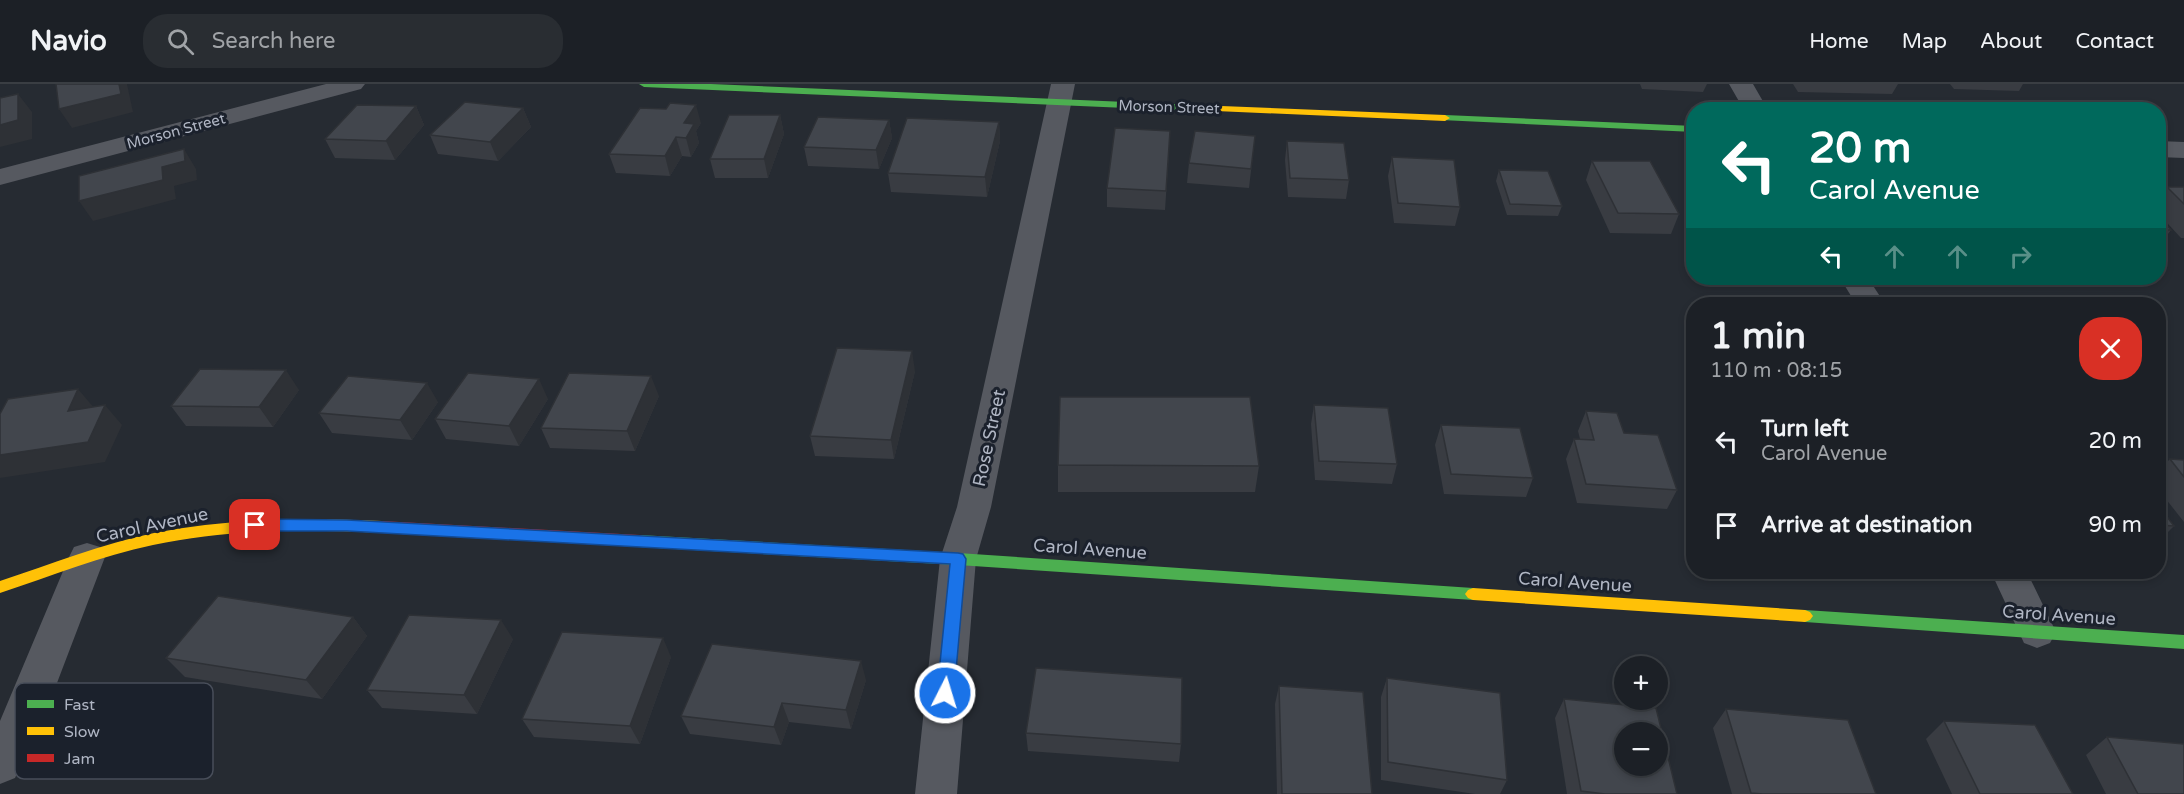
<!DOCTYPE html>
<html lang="en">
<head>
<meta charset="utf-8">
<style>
	:root { --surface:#1c2026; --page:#292d32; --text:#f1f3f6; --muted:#a0a3a7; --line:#3a3e43 }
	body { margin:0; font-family:"Varela Round",sans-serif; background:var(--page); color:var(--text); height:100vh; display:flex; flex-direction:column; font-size:22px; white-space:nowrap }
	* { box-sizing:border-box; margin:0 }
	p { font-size:20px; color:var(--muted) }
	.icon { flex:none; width:33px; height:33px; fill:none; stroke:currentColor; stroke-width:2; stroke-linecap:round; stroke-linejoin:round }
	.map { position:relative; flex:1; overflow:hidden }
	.details { position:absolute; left:1686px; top:213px; width:480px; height:282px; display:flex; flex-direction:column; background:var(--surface); border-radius:24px; box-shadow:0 3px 9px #0003,0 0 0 2px var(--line) }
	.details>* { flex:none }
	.banner { position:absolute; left:1686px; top:18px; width:480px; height:183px; border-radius:24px; box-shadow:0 3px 9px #0003,0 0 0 2px var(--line); background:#00695c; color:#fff; overflow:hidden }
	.buttons { position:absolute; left:1614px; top:572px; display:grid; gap:12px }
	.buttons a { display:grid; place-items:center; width:54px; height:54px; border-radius:50%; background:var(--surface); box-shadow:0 3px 9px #0003,0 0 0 2px var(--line); font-size:30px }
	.pin { position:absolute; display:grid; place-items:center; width:51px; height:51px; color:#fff; margin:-26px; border-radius:12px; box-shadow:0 3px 9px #0006 }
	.me { position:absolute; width:66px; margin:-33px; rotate:5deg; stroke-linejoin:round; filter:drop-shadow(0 0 4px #0008) }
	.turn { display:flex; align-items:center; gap:21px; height:126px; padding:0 24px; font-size:27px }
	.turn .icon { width:78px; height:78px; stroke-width:2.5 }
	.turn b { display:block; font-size:42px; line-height:51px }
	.lanes { display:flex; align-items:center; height:57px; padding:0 24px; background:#0003; justify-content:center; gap:30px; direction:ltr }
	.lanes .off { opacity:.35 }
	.round { display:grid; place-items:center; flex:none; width:63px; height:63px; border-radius:24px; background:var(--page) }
	.head { display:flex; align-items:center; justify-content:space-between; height:102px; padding:0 24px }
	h1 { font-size:36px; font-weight:700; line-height:45px }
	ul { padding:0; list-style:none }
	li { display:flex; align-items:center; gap:18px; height:84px; padding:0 24px }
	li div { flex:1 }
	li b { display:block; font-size:22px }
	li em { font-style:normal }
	header { display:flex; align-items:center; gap:36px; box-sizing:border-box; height:84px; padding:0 30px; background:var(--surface); border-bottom:2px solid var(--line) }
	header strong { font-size:28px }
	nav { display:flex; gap:33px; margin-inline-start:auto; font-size:21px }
	.search { width:420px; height:54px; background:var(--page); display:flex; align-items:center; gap:15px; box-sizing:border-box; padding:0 21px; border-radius:24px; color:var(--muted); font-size:22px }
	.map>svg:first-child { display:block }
</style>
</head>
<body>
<header>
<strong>Navio</strong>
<div class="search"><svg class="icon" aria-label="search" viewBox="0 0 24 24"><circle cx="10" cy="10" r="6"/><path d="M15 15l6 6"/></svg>Search here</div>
<nav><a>Home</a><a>Map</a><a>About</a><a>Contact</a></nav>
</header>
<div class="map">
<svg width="2184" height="710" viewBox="0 0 2184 710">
	<rect width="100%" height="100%" fill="#262b32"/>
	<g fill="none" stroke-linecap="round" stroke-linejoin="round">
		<!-- street -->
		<path fill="#565960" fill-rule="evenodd" d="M 326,0 L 365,0 L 361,5 L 0,101 L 0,85 Z
			M 1051,0 L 1075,0 L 991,423 L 976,475 L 957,710 L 915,710 L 940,475 L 957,423 Z
			M 1729,0 L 1753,0 L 1768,26 L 1744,26 Z
			M 2158,57 L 2184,58 L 2184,74 L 2158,73 Z
			M 1840,194 L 1868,194 L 1885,220 L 1856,220 Z
			M 87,459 L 100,463 L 105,473 L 52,612 L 15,694 L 0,700 L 0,637 L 69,473 L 74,463 Z
			M 1991,488 L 2027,488 L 2056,548 L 2050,559 L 2037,564 L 2024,559 Z"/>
		<!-- fast -->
		<path fill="#4caf50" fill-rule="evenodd" d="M 639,0 L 711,0 L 1196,21 L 1201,24 L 1196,27 L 644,3 Z
			M 1445,31 L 1694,42 L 1694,48 L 1441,36 L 1440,34 Z
			M 640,451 L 958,469 L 1473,504 L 1478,506 L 1481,510 L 1478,514 L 1473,516 L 958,481 L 640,463 L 635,461 L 633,457 L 635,453 Z
			M 1805,526 L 2184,551 L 2184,565 L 1805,538 L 1800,536 L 1797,532 L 1800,528 Z"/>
		<!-- slow -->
		<path fill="#ffc107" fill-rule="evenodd" d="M 1196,21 L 1445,31 L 1450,34 L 1445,37 L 1193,26 L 1193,22 Z
			M 325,435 L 382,437 L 387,439 L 389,443 L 387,447 L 382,449 C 305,445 229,445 153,461 C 101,472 51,492 0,509 L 0,497 C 51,480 102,460 154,449 C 211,438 267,435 325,435 Z
			M 1473,504 L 1805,526 L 1810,528 L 1813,532 L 1810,536 L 1805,538 L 1473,516 L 1468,514 L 1465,510 L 1468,506 Z"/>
		<!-- jam -->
		<path fill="#c62828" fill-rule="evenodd" d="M 382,437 L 640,451 L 645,453 L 647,457 L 645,461 L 640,463 L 382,449 L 377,447 L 375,443 L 377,439 Z"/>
	</g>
	<!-- wall -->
	<path fill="#393c42" d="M 1640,0 L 1707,0 L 1703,8 L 1642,5 Z
		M 1793,0 L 1898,0 L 1892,10 L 1798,8 Z
		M 1950,0 L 2023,0 L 2019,7 L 1954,5 Z
		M 416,22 L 424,41 L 395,76 L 335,74 L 325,55 Z
		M 523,24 L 531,43 L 498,77 L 438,70 L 430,51 Z
		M 780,31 L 784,50 L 768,94 L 715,94 L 710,75 Z
		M 889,36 L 892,54 L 879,85 L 808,82 L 804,63 Z
		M 999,38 L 1000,57 L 987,113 L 891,108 L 888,89 Z
		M 701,39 L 696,47 L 699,59 L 691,73 L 682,72 L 670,92 L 616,89 L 609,70 Z
		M 1255,52 L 1249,104 L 1187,99 L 1189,79 Z
		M 1287,57 L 1349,96 L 1346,115 L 1288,113 L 1285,76 Z
		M 1169,66 L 1165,126 L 1107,123 L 1107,104 Z
		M 1392,73 L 1460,123 L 1455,142 L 1394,139 L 1388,92 Z
		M 1592,77 L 1679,130 L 1671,150 L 1610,149 L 1586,96 Z
		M 1499,86 L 1562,122 L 1558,132 L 1507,131 L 1496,97 Z
		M 2167,103 L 2184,103 L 2184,154 L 2181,154 L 2158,129 L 2158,114 Z
		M 2158,132 L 2171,146 L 2158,163 Z
		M 915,287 L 894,375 L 815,372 L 810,352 Z
		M 299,306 L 273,343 L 186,342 L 171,322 Z
		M 659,312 L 635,367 L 550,364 L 541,344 Z
		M 548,315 L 519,362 L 446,355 L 435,335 Z
		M 438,318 L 412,356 L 332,349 L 319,329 Z
		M 1314,321 L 1397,380 L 1392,400 L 1315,396 L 1311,340 Z
		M 1586,327 L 1624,349 L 1677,406 L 1667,425 L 1577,419 L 1566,375 L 1574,355 L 1580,355 L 1578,347 Z
		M 1441,341 L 1533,394 L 1526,413 L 1444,410 L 1435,361 Z
		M 2170,375 L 2184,376 L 2184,438 L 2158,405 L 2158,387 Z
		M 1058,381 L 1259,382 L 1255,408 L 1058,408 Z
		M 2158,421 L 2174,442 L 2158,458 Z
		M 353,533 L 367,552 L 322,615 L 185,593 L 166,574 Z
		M 513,555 L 477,630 L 382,624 L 367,606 Z
		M 671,573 L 640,660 L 534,653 L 522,635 Z
		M 1387,594 L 1507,696 L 1500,710 L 1475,710 L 1381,696 L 1381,613 Z
		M 866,596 L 851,645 L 789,638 L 781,661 L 690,650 L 681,632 Z
		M 1279,602 L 1372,710 L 1277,710 L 1275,620 Z
		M 1564,615 L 1677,710 L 1567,710 L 1555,634 Z
		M 1726,625 L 1876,710 L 1732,710 L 1713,644 Z
		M 1944,637 L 2073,710 L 1952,710 L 1926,655 Z
		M 1026,649 L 1181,660 L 1179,678 L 1028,667 Z
		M 2107,653 L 2184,710 L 2106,710 L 2086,671 Z"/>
	<!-- shaded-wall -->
	<path fill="#2e3136" d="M 119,0 L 127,0 L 133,28 L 72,44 L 59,25 Z
		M 18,10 L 32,28 L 32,55 L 0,63 L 0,41 Z
		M 696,21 L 701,39 L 696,47 L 699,59 L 691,73 L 686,54 L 684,39 Z
		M 416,22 L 424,41 L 395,76 L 386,57 Z
		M 523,24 L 531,43 L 498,77 L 490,58 Z
		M 780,31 L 784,50 L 768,94 L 764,75 Z
		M 889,36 L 892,54 L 879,85 L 876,66 Z
		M 999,38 L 1000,57 L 987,113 L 985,93 Z
		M 676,53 L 682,72 L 670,92 L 665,72 Z
		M 184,65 L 196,85 L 197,96 L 174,102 L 176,115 L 93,137 L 79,117 L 162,83 Z
		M 912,267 L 915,287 L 894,375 L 891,356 Z
		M 286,286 L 299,306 L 273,343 L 259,323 Z
		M 651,292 L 659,312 L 635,367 L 627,347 Z
		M 539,295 L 548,315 L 519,362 L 509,342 Z
		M 427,299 L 438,318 L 412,356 L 400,336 Z
		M 78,305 L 95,325 L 68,327 Z
		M 105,321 L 122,341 L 105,378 L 0,394 L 0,371 Z
		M 353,533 L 367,552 L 322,615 L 306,596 Z
		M 501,536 L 513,555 L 477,630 L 464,611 Z
		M 663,554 L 671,573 L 640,660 L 630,642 Z
		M 861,577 L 866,596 L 851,645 L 846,626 Z
		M 782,619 L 789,638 L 781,661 L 774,643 Z"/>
	<!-- building -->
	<path fill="#42464d" stroke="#2e3136" stroke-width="1.5" fill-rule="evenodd" d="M 56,0 L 119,0 L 121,10 L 59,25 Z
		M 18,10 L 18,36 L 0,41 L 0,14 Z
		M 465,18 L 523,24 L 490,58 L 430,51 Z
		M 670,19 L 696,21 L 684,39 L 694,40 L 686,54 L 676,53 L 665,72 L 609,70 L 640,24 L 666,25 Z
		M 357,21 L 416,22 L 386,57 L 325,55 Z
		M 729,31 L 780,31 L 764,75 L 710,75 Z
		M 818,33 L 889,36 L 876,66 L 804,63 Z
		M 907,34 L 999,38 L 985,93 L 888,89 Z
		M 1115,44 L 1170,47 L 1166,107 L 1107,104 Z
		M 1195,47 L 1255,52 L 1251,85 L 1189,79 Z
		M 1287,57 L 1344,59 L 1349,96 L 1290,94 Z
		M 184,65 L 185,77 L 162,83 L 163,96 L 79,117 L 79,92 Z
		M 1392,73 L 1454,76 L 1460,123 L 1398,119 Z
		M 1592,77 L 1650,77 L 1679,130 L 1618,129 Z
		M 1499,86 L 1548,87 L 1562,122 L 1510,120 Z
		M 2167,103 L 2184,103 L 2184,120 Z
		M 2158,132 L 2171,146 L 2158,146 Z
		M 837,264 L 912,267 L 891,356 L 810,352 Z
		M 200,285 L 286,286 L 259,323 L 171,322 Z
		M 468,289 L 539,295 L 509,342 L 435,335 Z
		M 569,289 L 651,292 L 627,347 L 541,344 Z
		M 348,292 L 427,299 L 400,336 L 319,329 Z
		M 78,305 L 68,327 L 105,321 L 88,358 L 0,371 L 0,330 L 8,315 Z
		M 1060,313 L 1250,313 L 1259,382 L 1058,381 Z
		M 1314,321 L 1388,324 L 1397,380 L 1319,377 Z
		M 1586,327 L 1617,329 L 1624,349 L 1658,351 L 1677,406 L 1586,400 L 1574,355 L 1594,356 Z
		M 1441,341 L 1520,344 L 1533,394 L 1451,390 Z
		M 2170,375 L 2184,376 L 2184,393 Z
		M 2158,421 L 2174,442 L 2158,441 Z
		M 218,512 L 353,533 L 306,596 L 166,574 Z
		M 409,531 L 501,536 L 464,611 L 367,606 Z
		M 562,548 L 663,554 L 630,642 L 522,635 Z
		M 712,560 L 861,577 L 846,626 L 782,619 L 774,643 L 681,632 Z
		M 1036,584 L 1182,594 L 1181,660 L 1026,649 Z
		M 1387,594 L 1500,609 L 1507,696 L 1388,678 Z
		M 1279,602 L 1363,608 L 1372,710 L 1282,710 Z
		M 1564,615 L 1656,624 L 1677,710 L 1605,710 L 1581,707 ZM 1624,648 L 1658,648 L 1658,681 L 1624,681 Z
		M 1726,625 L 1848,636 L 1876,710 L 1763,710 L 1751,709 Z
		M 1944,637 L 2035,641 L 2073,710 L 1980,710 Z
		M 2107,653 L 2184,660 L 2184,710 L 2138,710 Z"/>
	<!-- route -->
	<path fill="#1a73e8" stroke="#114b97" stroke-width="1.5" d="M 255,435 L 347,436 L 958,469 L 963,470 L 966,475 L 954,609 L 951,614 L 945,616 L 939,614 L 937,609 L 950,480 L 347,447 L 255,447 L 250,445 L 248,441 L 250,437 Z"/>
	<g text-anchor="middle" stroke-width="6" stroke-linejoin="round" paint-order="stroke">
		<!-- far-street labels -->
		<g font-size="15" fill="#b0b6c4" stroke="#1b212c">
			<text transform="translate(1169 23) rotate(2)" y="5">Morson Street</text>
			<text transform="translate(176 47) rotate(-15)" y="5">Morson Street</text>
		</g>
		<!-- street labels -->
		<g font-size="18" fill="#b0b6c4" stroke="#1b212c">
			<text transform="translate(989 354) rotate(-78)" y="6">Rose Street</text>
			<text transform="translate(152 441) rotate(-12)" y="6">Carol Avenue</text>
			<text transform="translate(1090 465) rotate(4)" y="6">Carol Avenue</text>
			<text transform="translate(1575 498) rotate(4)" y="6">Carol Avenue</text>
			<text transform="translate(2059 531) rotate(4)" y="6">Carol Avenue</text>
		</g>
	</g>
	<!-- legend -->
	<rect x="15" y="599" width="198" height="96" rx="9" fill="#1b212c" stroke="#484e5a" stroke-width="1.5"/>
	<rect x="27" y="616" width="27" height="8" fill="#4caf50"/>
	<rect x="27" y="643" width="27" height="8" fill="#ffc107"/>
	<rect x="27" y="670" width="27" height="8" fill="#c62828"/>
	<g font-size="16" fill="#b0b6c4">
		<text x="64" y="626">Fast</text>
		<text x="64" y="653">Slow</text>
		<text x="64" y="680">Jam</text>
	</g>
</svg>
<div class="buttons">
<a>+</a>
<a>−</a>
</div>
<div class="pin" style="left:255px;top:441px;background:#d93025"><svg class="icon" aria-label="arrive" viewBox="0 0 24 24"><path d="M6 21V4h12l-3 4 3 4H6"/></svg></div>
<svg class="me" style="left:945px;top:609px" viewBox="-20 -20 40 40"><circle r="17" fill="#1a73e8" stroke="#fff" stroke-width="3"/><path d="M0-11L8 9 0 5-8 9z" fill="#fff"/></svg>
<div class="banner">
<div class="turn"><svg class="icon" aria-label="left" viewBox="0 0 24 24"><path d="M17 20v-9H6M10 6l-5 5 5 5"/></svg><div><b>20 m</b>Carol Avenue</div></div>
<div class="lanes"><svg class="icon" aria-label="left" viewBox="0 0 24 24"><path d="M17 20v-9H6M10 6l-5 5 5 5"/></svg><svg class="icon off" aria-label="ahead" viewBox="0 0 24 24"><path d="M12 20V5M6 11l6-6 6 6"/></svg><svg class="icon off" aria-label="ahead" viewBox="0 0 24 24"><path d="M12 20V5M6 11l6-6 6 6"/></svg><svg class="icon off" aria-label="right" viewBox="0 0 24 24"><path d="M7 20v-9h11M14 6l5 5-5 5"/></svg></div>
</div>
<section class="details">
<div class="head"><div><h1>1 min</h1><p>110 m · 08:15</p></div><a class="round" style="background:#d93025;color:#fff"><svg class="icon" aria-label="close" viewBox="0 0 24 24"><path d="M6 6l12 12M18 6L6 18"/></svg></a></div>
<ul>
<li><svg class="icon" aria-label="left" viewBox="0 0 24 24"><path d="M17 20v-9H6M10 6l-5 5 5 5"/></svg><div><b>Turn left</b><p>Carol Avenue</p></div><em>20 m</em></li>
<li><svg class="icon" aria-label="arrive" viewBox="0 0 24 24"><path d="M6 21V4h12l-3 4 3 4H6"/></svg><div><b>Arrive at destination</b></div><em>90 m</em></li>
</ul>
</section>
</div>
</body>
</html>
